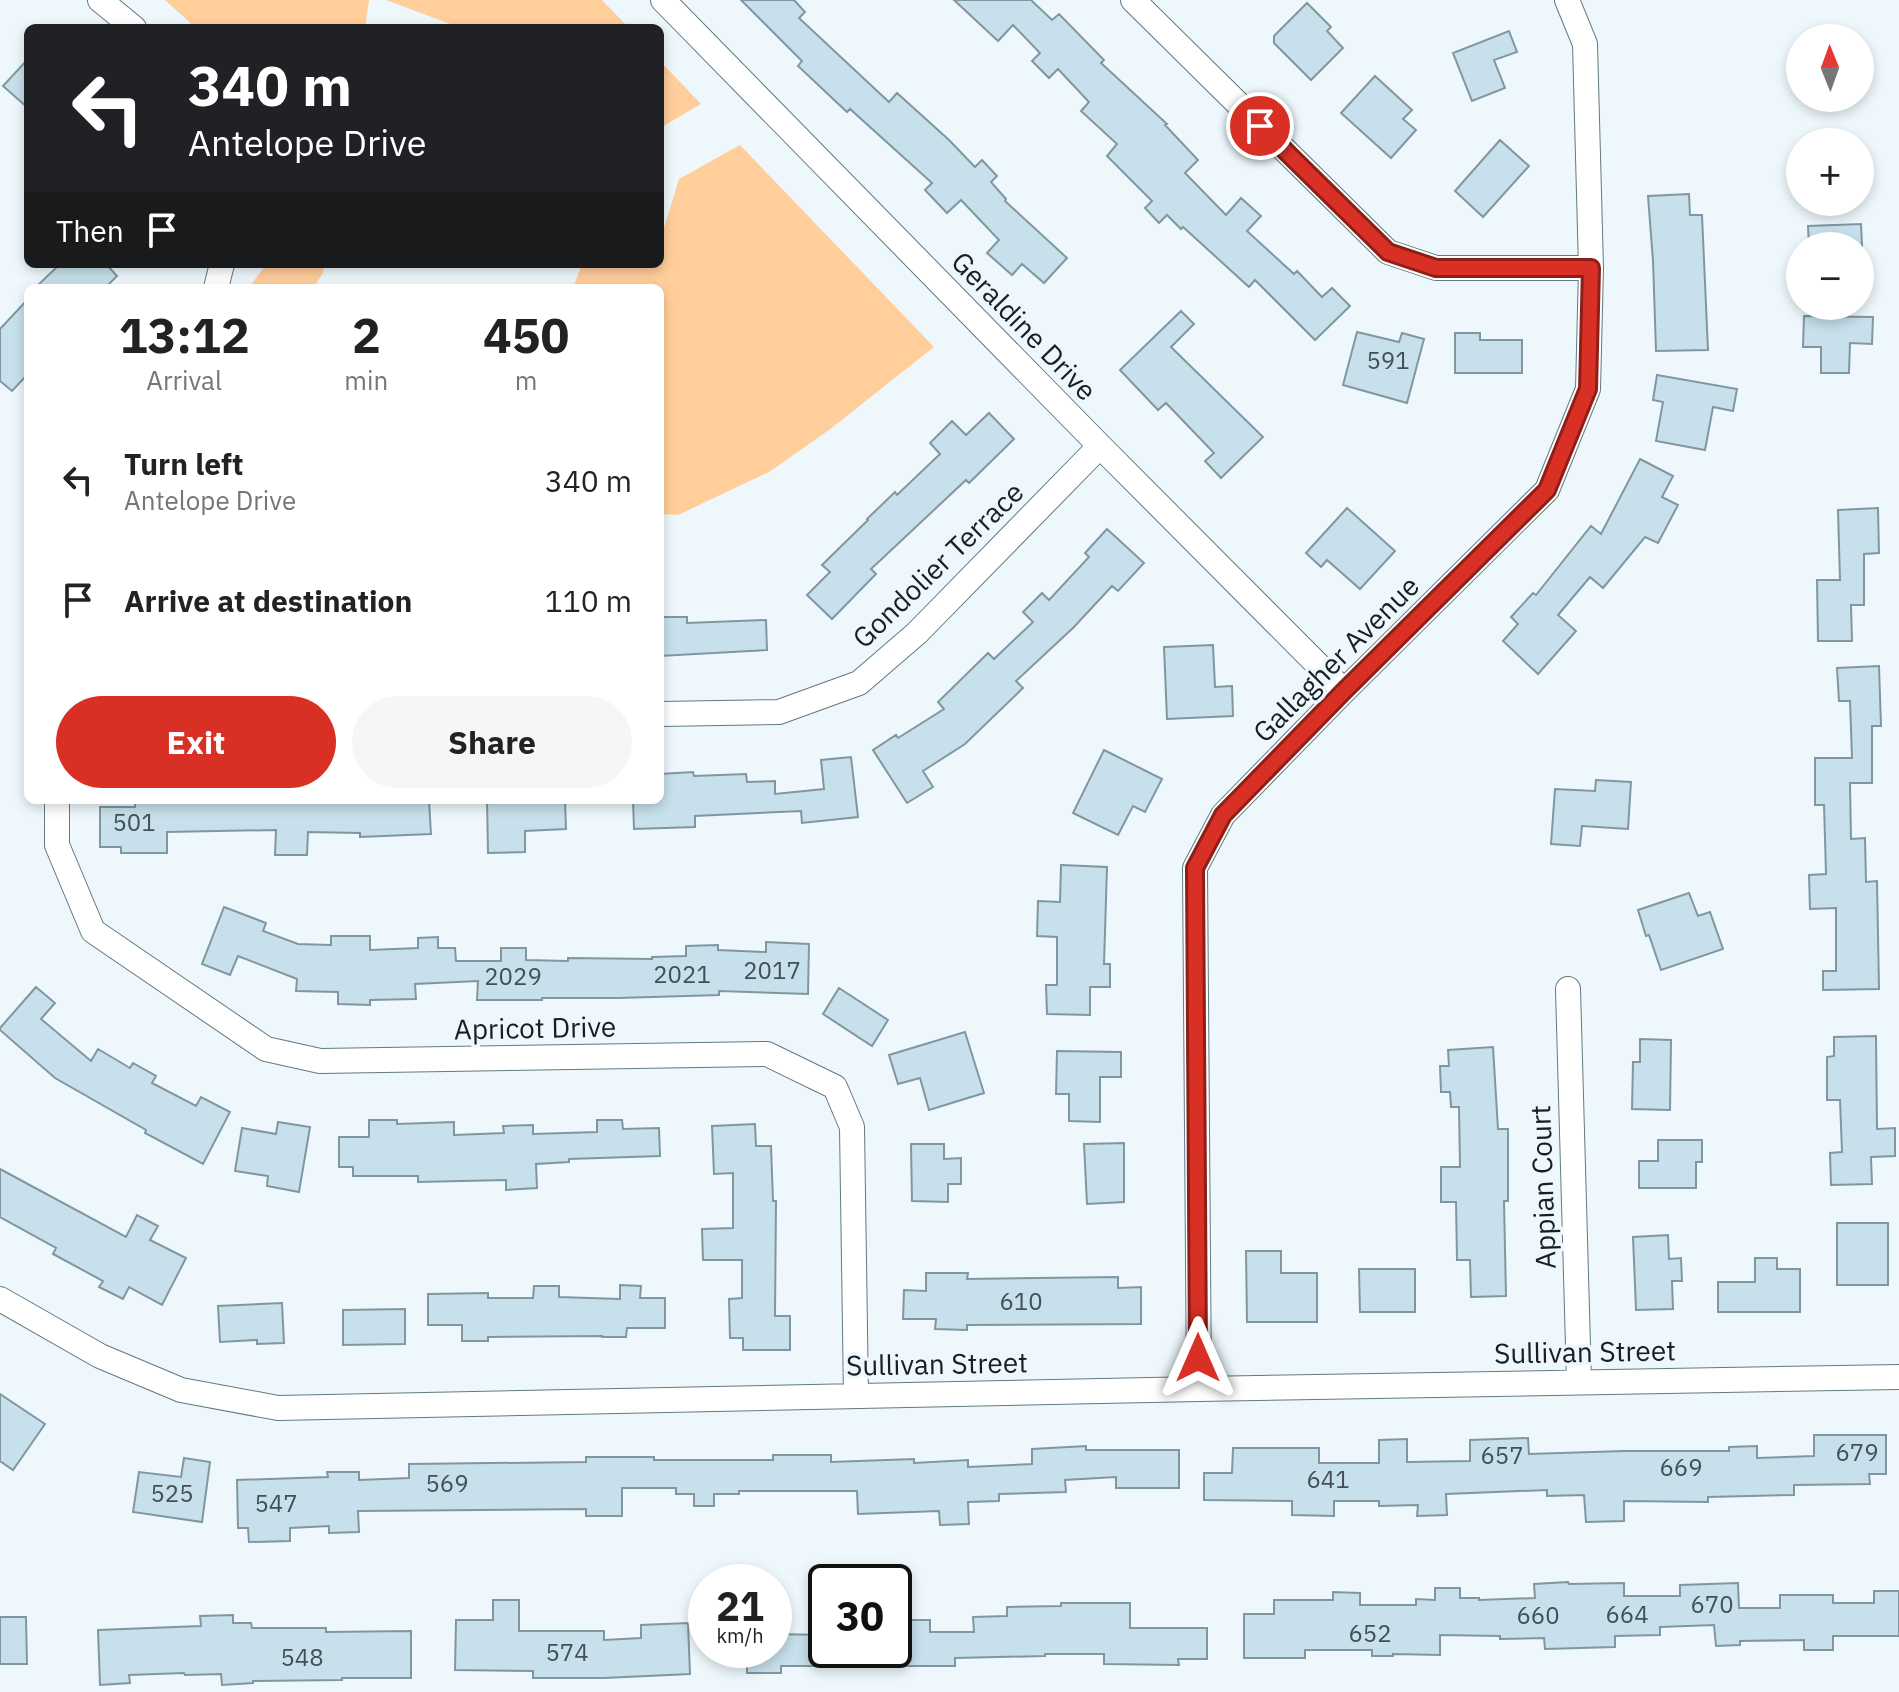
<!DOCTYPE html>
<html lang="en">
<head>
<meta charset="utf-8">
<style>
	:root { --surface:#fff; --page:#f6f6f6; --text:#222; --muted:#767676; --accent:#d93025 }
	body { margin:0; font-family:"IBM Plex Sans",sans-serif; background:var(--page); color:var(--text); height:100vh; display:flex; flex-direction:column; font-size:30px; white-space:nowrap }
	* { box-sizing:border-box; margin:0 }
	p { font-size:26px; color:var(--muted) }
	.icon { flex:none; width:44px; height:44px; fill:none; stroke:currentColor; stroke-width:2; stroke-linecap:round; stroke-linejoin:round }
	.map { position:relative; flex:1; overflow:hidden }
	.panel { position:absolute; left:24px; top:284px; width:640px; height:520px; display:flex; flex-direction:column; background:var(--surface); border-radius:12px; box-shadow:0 4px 12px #0003 }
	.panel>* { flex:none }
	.guide { position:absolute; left:24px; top:24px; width:640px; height:244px; border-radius:12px; box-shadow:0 4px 12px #0003; background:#202124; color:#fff; overflow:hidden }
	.needle { width:52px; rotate:359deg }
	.tools { position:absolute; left:1786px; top:24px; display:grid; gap:16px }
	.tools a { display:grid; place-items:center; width:88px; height:88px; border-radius:50%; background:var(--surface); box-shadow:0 4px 12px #0003; font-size:40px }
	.speed { position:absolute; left:688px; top:1564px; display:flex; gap:16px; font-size:40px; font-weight:700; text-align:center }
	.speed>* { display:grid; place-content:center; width:104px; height:104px; border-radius:50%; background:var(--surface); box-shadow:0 4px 12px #0003; line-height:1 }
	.speed small { font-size:20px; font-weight:400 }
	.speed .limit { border:4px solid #111; border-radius:12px; background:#fff; color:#111 }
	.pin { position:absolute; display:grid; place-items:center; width:68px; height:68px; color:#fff; margin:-34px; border:4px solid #fff; border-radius:50%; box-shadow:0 2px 8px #0007 }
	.me { position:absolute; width:88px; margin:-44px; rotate:0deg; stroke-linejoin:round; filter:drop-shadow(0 0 6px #0008) }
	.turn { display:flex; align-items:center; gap:28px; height:168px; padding:0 32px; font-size:36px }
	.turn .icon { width:104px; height:104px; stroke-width:2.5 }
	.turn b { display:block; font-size:56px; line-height:68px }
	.then { display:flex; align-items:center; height:76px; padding:0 32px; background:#0003; gap:16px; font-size:30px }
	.eta { display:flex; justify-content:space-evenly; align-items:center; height:136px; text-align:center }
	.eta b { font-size:48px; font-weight:700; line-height:56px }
	.action { display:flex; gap:16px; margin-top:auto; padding:16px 32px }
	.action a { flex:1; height:92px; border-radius:48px; background:var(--accent); color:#fff; font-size:32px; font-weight:700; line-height:92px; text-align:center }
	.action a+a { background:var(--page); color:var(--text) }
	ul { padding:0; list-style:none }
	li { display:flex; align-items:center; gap:24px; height:120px; padding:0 32px }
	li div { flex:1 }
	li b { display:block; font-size:30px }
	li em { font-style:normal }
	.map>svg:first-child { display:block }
</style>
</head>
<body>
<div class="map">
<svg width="1899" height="1692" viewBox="0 0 1899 1692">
	<rect width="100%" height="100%" fill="#eef8fc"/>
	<!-- green -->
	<path fill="#ffce9b" d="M 165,0 L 369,0 L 365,28 L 196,28 Z
		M 386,0 L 602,0 L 629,28 L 461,28 Z
		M 660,61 L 701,104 L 660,128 Z
		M 740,145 L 934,347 L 829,430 L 769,472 L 678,515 L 660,514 L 660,288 L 573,288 L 582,264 L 660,264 L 660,229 L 664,228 L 679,179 Z
		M 266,264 L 324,264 L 323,273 L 313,288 L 249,288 Z"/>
	<!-- building -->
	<path fill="#c7e0eb" stroke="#8097a2" stroke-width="2" d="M 741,0 L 794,0 L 805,12 L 799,18 L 889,102 L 897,93 L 949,140 L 975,167 L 982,160 L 997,176 L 991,182 L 1006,199 L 1005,201 L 1067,258 L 1044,283 L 1022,264 L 1012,275 L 987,253 L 999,240 L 961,200 L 947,213 L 925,190 L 932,183 L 850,109 L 847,112 L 798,66 L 802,61 Z
		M 954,0 L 1031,0 L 1052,20 L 1059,14 L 1104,60 L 1101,63 L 1167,124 L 1165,125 L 1198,160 L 1185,173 L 1226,215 L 1241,198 L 1261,216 L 1247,231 L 1294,274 L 1297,271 L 1322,297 L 1332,288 L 1350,306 L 1315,340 L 1255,280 L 1249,287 L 1183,227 L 1181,229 L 1167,215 L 1159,223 L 1145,208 L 1152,201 L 1107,156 L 1117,144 L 1081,111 L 1089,102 L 1058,69 L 1049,78 L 1032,61 L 1040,53 L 1013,25 L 998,41 Z
		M 1307,3 L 1331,27 L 1327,31 L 1343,48 L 1311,80 L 1274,43 L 1274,36 Z
		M 1509,31 L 1517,52 L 1494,60 L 1505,88 L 1472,101 L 1453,53 Z
		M 28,59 L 28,108 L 3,86 Z
		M 1375,76 L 1412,110 L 1403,119 L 1416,130 L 1391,158 L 1341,113 Z
		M 1500,140 L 1529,166 L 1483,217 L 1455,191 Z
		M 1689,194 L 1690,215 L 1702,215 L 1708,350 L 1656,351 L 1653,261 L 1648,196 Z
		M 1861,224 L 1862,246 L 1809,246 L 1808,226 Z
		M 60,264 L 106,264 L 117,276 L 105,288 L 35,288 Z
		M 28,299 L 28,374 L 12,391 L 0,381 L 0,329 Z
		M 1181,311 L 1194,324 L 1171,347 L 1263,437 L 1221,478 L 1205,461 L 1214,453 L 1166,403 L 1158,410 L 1120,370 Z
		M 1804,316 L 1873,317 L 1872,344 L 1850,343 L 1849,373 L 1821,373 L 1821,347 L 1803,347 Z
		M 1357,332 L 1399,342 L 1402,333 L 1424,339 L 1407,403 L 1343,385 Z
		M 1455,333 L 1480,333 L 1480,340 L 1522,340 L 1522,373 L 1455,373 Z
		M 1657,375 L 1737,389 L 1733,411 L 1713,407 L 1705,450 L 1656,441 L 1663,402 L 1653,400 Z
		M 989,413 L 1014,439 L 969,483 L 966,480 L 871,569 L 876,574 L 832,619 L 807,595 L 830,572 L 822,565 L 868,520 L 867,519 L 895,492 L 897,495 L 940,454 L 930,443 L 952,421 L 966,435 Z
		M 1640,459 L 1673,476 L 1662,497 L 1678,505 L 1658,543 L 1645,537 L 1603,588 L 1590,577 L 1558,615 L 1576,631 L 1538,674 L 1503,641 L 1518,624 L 1511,617 L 1533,593 L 1536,595 L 1591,526 L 1601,534 Z
		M 1347,508 L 1395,551 L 1360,589 L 1327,560 L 1321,567 L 1306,553 Z
		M 1878,508 L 1879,553 L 1864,554 L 1864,605 L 1851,605 L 1852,641 L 1818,641 L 1817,580 L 1840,580 L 1838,510 Z
		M 1107,529 L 1144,563 L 1118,591 L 1112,586 L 1074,627 L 1016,681 L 1023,688 L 965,744 L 923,771 L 933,787 L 907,803 L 873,750 L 896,735 L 898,738 L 944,709 L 938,702 L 988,653 L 994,659 L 1033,622 L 1023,612 L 1042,593 L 1049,600 L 1089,557 L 1085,553 Z
		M 660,617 L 687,617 L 687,623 L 766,620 L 767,650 L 660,656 Z
		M 1213,645 L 1215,687 L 1232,686 L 1233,716 L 1167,719 L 1164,647 Z
		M 1879,666 L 1881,726 L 1872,726 L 1872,783 L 1850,783 L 1851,839 L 1865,838 L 1866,882 L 1877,881 L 1879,989 L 1823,990 L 1823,971 L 1836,971 L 1836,908 L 1810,909 L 1809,875 L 1826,874 L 1824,805 L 1815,805 L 1815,758 L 1852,758 L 1850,701 L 1839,701 L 1837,668 Z
		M 1104,750 L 1162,779 L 1145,812 L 1133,806 L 1118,835 L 1073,813 Z
		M 851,757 L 858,817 L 802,823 L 801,811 L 695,816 L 695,827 L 634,829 L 633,800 L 660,800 L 660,774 L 693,772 L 694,776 L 746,774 L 747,782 L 775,781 L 775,794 L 824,789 L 821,760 Z
		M 1596,780 L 1631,782 L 1628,829 L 1582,826 L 1580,846 L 1551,844 L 1555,789 L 1595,791 Z
		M 135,800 L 429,800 L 431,834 L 360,837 L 360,833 L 308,832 L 307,855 L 275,855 L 276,830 L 167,832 L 167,853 L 121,853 L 121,847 L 100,847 L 100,807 L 135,807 Z
		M 487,800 L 565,800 L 566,829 L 525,831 L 525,852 L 488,853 Z
		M 1061,865 L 1107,867 L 1104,964 L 1110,964 L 1110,987 L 1090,987 L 1090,1015 L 1047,1014 L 1046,985 L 1057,985 L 1057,937 L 1037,936 L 1038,901 L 1060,902 Z
		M 1689,893 L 1698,916 L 1710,912 L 1723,949 L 1661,970 L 1649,935 L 1646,936 L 1638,910 Z
		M 224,907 L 266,923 L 263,931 L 298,944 L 331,945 L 331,936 L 370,936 L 370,950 L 418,948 L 418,938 L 438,937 L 438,948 L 455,948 L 456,961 L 501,961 L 501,948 L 526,948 L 526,960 L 568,961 L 568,958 L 652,959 L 652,957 L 686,956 L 686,946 L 718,945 L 718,950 L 766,952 L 766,942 L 809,944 L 808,994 L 719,991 L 719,995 L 618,998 L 542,998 L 542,1000 L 477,1000 L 478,981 L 415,984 L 416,999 L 370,1000 L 370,1005 L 338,1004 L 338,992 L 296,991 L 297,979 L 238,956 L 230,975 L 202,964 Z
		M 36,987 L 55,1003 L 41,1019 L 91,1061 L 98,1049 L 130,1068 L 133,1063 L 156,1076 L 152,1083 L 196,1106 L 201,1097 L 230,1112 L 203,1164 L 145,1133 L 146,1130 L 55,1078 L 0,1030 L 0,1028 Z
		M 839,988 L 888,1020 L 872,1046 L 823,1014 Z
		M 965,1032 L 984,1093 L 929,1110 L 920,1078 L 898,1084 L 889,1055 Z
		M 1876,1036 L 1877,1129 L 1895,1128 L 1895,1156 L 1871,1157 L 1872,1184 L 1831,1185 L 1830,1153 L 1842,1152 L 1840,1100 L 1827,1100 L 1827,1057 L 1834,1056 L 1834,1037 Z
		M 1640,1039 L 1671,1040 L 1670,1110 L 1632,1109 L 1633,1062 L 1640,1062 Z
		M 1493,1047 L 1498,1129 L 1508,1129 L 1508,1201 L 1504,1201 L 1506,1296 L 1471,1297 L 1470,1260 L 1457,1260 L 1456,1202 L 1441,1202 L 1441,1167 L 1460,1167 L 1459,1107 L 1451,1107 L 1450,1092 L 1441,1092 L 1440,1066 L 1449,1066 L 1448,1050 Z
		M 1057,1051 L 1121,1052 L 1121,1077 L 1100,1077 L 1100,1122 L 1069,1121 L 1069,1094 L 1056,1094 Z
		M 369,1120 L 397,1120 L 397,1124 L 454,1122 L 454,1135 L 504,1133 L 503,1126 L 533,1125 L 533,1134 L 597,1132 L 597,1120 L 622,1120 L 623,1129 L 659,1128 L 660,1156 L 569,1159 L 569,1162 L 536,1164 L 537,1188 L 506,1190 L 506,1180 L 418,1182 L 418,1176 L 353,1176 L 353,1167 L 339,1167 L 339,1137 L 369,1137 Z
		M 278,1122 L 310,1127 L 299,1192 L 267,1186 L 268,1176 L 235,1171 L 242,1128 L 276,1134 Z
		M 755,1124 L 756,1146 L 771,1146 L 773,1201 L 776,1201 L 775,1316 L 790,1316 L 790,1350 L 743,1350 L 743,1338 L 730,1338 L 729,1299 L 742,1298 L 742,1260 L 703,1260 L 702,1229 L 733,1228 L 733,1173 L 714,1174 L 712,1126 Z
		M 1658,1140 L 1702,1140 L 1702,1162 L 1696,1162 L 1696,1188 L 1639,1188 L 1639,1161 L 1658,1161 Z
		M 1124,1143 L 1124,1202 L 1087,1204 L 1084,1144 Z
		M 911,1144 L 944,1144 L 944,1159 L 961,1158 L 961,1184 L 948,1184 L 948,1202 L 912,1201 Z
		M 0,1169 L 126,1237 L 137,1215 L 158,1226 L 150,1240 L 186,1258 L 162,1305 L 129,1287 L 123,1299 L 99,1287 L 103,1281 L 53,1254 L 56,1248 L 0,1217 Z
		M 1837,1223 L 1888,1223 L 1888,1285 L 1837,1285 Z
		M 1668,1235 L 1669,1259 L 1681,1258 L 1682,1281 L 1672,1281 L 1673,1309 L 1636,1310 L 1633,1237 Z
		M 1246,1251 L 1281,1251 L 1281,1273 L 1317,1273 L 1317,1322 L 1247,1322 Z
		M 1755,1258 L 1777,1258 L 1777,1269 L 1800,1269 L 1800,1312 L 1718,1312 L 1718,1282 L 1755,1282 Z
		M 1359,1269 L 1415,1269 L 1415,1312 L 1360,1312 Z
		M 926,1273 L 968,1273 L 967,1279 L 1118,1277 L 1118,1288 L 1141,1287 L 1141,1324 L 967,1325 L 967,1330 L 935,1329 L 936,1319 L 903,1319 L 904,1290 L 926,1291 Z
		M 620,1285 L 641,1286 L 640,1298 L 665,1298 L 665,1328 L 627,1328 L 626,1337 L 602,1337 L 602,1336 L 488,1337 L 488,1341 L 462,1341 L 462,1325 L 428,1325 L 428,1294 L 488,1293 L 488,1298 L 533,1298 L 534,1286 L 559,1286 L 559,1297 L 620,1299 Z
		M 282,1303 L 284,1343 L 257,1344 L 257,1340 L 220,1342 L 218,1306 Z
		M 405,1309 L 405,1344 L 343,1345 L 343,1310 Z
		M 0,1394 L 45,1424 L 13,1470 L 0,1461 Z
		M 1814,1435 L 1886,1435 L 1886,1474 L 1869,1474 L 1870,1484 L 1794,1485 L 1794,1495 L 1708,1497 L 1708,1502 L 1624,1501 L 1624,1521 L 1586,1522 L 1584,1495 L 1547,1496 L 1547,1490 L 1446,1494 L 1447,1515 L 1417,1516 L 1418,1505 L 1379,1506 L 1379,1501 L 1334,1501 L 1334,1516 L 1292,1515 L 1292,1501 L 1204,1500 L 1204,1473 L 1232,1473 L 1233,1448 L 1319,1448 L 1319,1463 L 1379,1463 L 1379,1440 L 1407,1439 L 1407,1462 L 1470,1461 L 1470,1440 L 1528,1438 L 1529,1454 L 1624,1451 L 1729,1451 L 1729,1447 L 1757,1446 L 1757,1458 L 1814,1456 Z
		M 1086,1446 L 1086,1450 L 1179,1450 L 1179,1488 L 1116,1488 L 1116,1477 L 1065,1480 L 1066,1492 L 999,1494 L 999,1501 L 968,1502 L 969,1524 L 940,1525 L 939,1511 L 858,1514 L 857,1491 L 739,1491 L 739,1494 L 714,1494 L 714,1506 L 694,1506 L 694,1494 L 676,1494 L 676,1488 L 622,1488 L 622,1516 L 586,1516 L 586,1509 L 358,1511 L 359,1532 L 329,1533 L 329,1526 L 290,1528 L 290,1541 L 249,1542 L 248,1528 L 238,1528 L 237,1480 L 328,1477 L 327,1472 L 359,1472 L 359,1480 L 409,1478 L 409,1464 L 586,1462 L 586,1457 L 654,1457 L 654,1460 L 773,1460 L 773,1455 L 831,1455 L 831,1462 L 914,1459 L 914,1463 L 968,1460 L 968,1467 L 1032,1464 L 1032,1449 Z
		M 184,1458 L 210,1462 L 202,1522 L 133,1512 L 139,1472 L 181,1477 Z
		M 1568,1582 L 1569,1584 L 1624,1583 L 1624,1596 L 1680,1596 L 1680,1585 L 1738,1583 L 1739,1608 L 1780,1608 L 1780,1595 L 1833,1595 L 1833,1603 L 1874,1603 L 1874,1591 L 1899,1591 L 1899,1636 L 1833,1636 L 1833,1650 L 1804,1650 L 1804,1640 L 1740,1641 L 1740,1645 L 1716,1646 L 1714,1625 L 1660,1627 L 1660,1635 L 1615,1636 L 1615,1647 L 1545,1649 L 1544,1638 L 1500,1639 L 1500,1636 L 1440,1635 L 1440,1655 L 1393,1654 L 1393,1656 L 1372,1656 L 1372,1650 L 1305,1650 L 1305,1658 L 1244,1658 L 1244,1614 L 1274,1614 L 1274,1600 L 1333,1600 L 1333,1592 L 1360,1593 L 1360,1605 L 1416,1605 L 1416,1599 L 1435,1600 L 1435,1588 L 1460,1588 L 1460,1598 L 1479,1598 L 1479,1600 L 1535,1598 L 1534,1584 Z
		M 493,1600 L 519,1600 L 519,1631 L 604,1631 L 604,1640 L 641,1638 L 641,1625 L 688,1623 L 690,1674 L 604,1678 L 533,1678 L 533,1671 L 455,1670 L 456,1620 L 493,1620 Z
		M 1061,1603 L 1130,1603 L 1130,1628 L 1207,1628 L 1207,1659 L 1178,1659 L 1179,1665 L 1104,1664 L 1104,1654 L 1045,1654 L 1045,1656 L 955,1658 L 955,1666 L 894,1666 L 894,1620 L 930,1620 L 930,1632 L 974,1632 L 973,1617 L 1007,1616 L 1007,1607 L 1061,1606 Z
		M 233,1615 L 233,1623 L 251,1623 L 252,1628 L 326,1628 L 326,1632 L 411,1631 L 411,1678 L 342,1678 L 342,1680 L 253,1681 L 253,1683 L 222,1685 L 221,1674 L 185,1675 L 184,1673 L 129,1675 L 130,1683 L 100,1685 L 98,1630 L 201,1626 L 200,1616 Z
		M 0,1617 L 26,1617 L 27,1664 L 0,1664 Z
		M 774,1634 L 826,1635 L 826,1666 L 781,1666 L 781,1673 L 747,1673 L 747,1650 L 774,1650 Z"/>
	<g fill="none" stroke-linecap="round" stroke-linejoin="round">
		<!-- minor casing -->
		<g stroke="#627983" stroke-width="26">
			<path id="minor" d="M 100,0 L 134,28
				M 663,0 L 1100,446 L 1344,691
				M 1133,0 L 1388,252 L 1436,268 L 1591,268
				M 216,288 L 222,264
				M 660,714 L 779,712 L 859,683 L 917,633 L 1100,446
				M 57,800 L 57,845 L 93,931 L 266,1049 L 320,1061 L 767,1054 L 835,1087 L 852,1127 L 856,1396
				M 1568,989 L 1579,1382
				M 0,1299 L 100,1356 L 181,1390 L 278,1408 L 1199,1389 L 1899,1377
				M 1199,1389 L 1195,868 L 1223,815 L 1344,691 L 1547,490 L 1588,389 L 1591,268 L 1585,44 L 1567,0"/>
		</g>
		<!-- minor -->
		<use href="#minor" stroke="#fff" stroke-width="24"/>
	</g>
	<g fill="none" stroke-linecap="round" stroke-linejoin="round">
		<!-- route casing -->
		<g stroke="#8d1f18" stroke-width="20">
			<path id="route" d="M 1198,1358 L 1195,868 L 1223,815 L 1344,691 L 1547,490 L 1588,389 L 1591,268 L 1436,268 L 1388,252 L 1260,126"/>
		</g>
		<!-- route -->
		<use href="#route" stroke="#d93025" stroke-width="14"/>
	</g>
	<g text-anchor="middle" stroke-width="7" stroke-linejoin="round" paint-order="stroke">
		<!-- number labels -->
		<g font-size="24" fill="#424f55">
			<text x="1388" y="369">591</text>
			<text x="134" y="831">501</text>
			<text x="772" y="979">2017</text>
			<text x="682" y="983">2021</text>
			<text x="513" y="985">2029</text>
			<text x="1021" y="1310">610</text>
			<text x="1857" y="1461">679</text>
			<text x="1502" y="1464">657</text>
			<text x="1681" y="1476">669</text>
			<text x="1328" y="1488">641</text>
			<text x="447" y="1492">569</text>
			<text x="172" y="1502">525</text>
			<text x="276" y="1512">547</text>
			<text x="1712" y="1613">670</text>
			<text x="1627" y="1623">664</text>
			<text x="1538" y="1624">660</text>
			<text x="1370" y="1642">652</text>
			<text x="567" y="1661">574</text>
			<text x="302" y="1666">548</text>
		</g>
		<!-- street labels -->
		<g font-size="28" fill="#161f23" stroke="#eef8fc">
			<text transform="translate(1024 326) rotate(46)" y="10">Geraldine Drive</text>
			<text transform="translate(938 565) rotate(-44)" y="10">Gondolier Terrace</text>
			<text transform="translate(1336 659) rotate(-45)" y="10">Gallagher Avenue</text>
			<text transform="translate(535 1028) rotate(-1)" y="10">Apricot Drive</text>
			<text transform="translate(1543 1187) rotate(-92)" y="10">Appian Court</text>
			<text transform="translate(1585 1352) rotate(-1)" y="10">Sullivan Street</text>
			<text transform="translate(937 1364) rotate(-1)" y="10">Sullivan Street</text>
		</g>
	</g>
</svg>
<div class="tools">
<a><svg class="needle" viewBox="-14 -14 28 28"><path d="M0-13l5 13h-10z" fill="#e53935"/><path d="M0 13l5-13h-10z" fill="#767676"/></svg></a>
<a>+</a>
<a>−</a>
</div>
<div class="speed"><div>21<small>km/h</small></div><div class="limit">30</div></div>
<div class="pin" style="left:1260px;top:126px;background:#d93025"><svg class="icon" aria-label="arrive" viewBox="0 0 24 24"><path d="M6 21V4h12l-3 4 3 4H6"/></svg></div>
<svg class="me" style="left:1198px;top:1358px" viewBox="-20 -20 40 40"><path d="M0-17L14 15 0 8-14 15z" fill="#d93025" stroke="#fff" stroke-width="4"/></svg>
<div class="guide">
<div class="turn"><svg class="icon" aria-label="left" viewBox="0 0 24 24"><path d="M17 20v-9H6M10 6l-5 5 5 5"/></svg><div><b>340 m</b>Antelope Drive</div></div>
<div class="then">Then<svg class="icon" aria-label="arrive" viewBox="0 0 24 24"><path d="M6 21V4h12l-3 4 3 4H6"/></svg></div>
</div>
<section class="panel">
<div class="eta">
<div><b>13:12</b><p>Arrival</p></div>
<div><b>2</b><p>min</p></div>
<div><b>450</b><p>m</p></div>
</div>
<ul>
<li><svg class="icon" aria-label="left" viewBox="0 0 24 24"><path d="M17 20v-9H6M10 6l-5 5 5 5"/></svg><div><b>Turn left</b><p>Antelope Drive</p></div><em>340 m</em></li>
<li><svg class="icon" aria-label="arrive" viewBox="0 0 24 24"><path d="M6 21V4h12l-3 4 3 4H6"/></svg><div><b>Arrive at destination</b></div><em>110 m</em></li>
</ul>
<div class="action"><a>Exit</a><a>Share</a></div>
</section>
</div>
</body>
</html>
